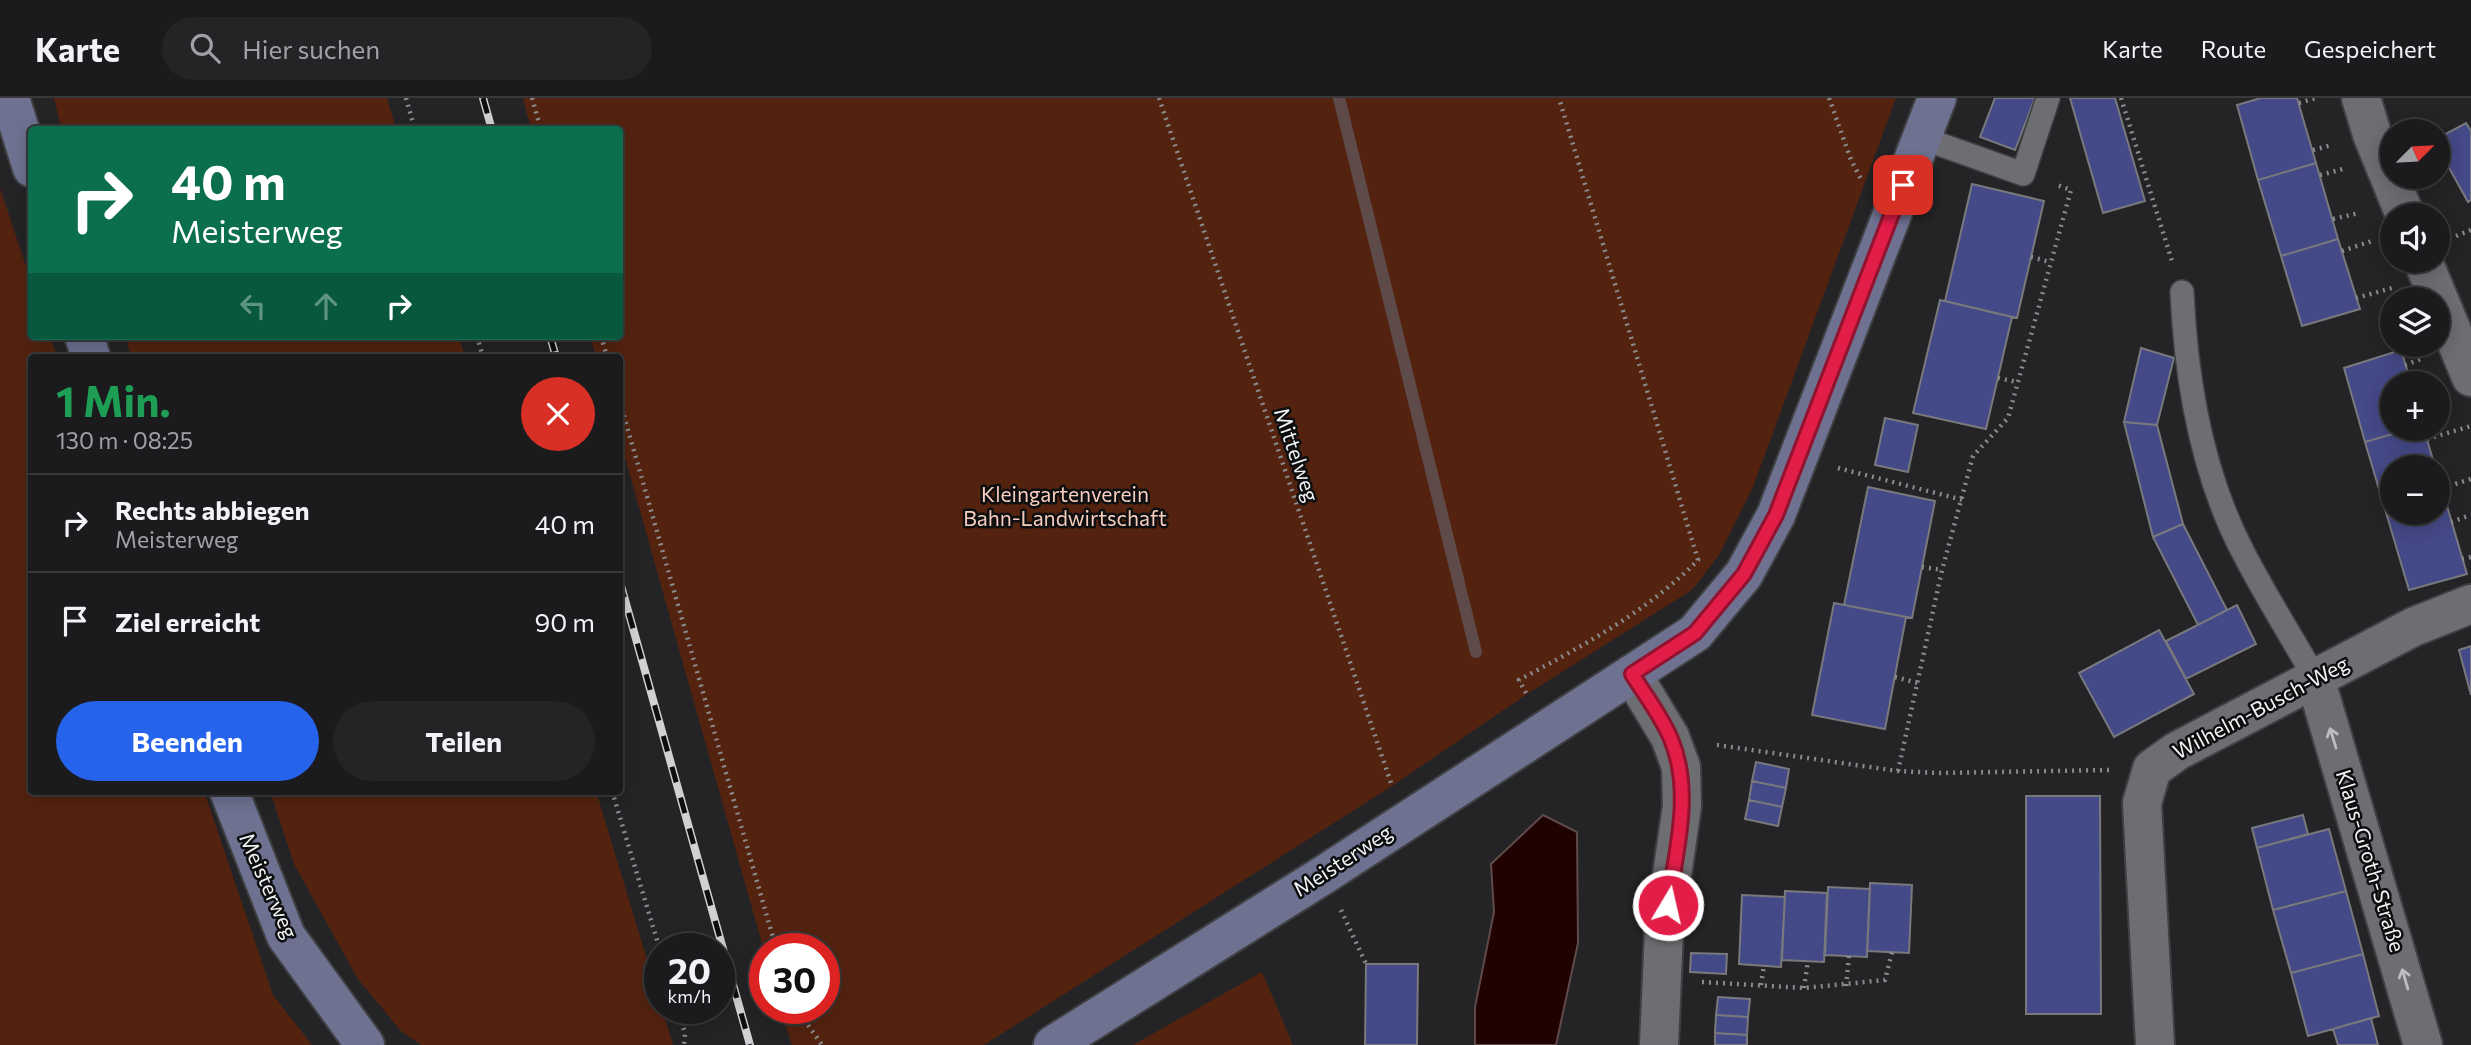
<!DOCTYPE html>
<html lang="de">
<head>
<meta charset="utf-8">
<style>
	:root { --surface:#1b1b1d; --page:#242426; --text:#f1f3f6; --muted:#a0a1a4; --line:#39393b; --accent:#2563eb }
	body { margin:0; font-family:Commissioner,sans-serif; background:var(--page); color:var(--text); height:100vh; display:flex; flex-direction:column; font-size:26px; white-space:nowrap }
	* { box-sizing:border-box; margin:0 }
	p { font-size:23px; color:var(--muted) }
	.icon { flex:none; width:38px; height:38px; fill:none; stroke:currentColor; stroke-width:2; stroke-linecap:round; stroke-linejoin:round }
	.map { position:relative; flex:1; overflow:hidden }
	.side { position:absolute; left:28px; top:256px; width:595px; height:441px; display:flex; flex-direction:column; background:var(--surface); border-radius:7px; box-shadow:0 4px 18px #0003,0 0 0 2px var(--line) }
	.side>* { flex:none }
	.guide { position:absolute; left:28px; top:28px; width:595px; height:214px; border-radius:7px; box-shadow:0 4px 18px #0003,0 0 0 2px var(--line); background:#0b6e4f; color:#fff; overflow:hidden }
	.needle { width:46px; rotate:66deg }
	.fabs { position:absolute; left:2380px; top:21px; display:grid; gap:14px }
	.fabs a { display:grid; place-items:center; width:70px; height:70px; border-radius:50%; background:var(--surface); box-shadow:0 4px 18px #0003,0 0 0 2px var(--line); font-size:35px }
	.speed { position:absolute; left:644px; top:835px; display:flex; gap:14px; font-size:35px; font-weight:700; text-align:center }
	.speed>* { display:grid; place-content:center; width:91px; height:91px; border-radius:50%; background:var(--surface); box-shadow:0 4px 18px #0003,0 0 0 2px var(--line); line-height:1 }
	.speed small { font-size:18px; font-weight:400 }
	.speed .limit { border:10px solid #d22; background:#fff; color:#111 }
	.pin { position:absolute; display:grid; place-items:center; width:60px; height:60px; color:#fff; margin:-30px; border-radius:14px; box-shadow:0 4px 10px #0006 }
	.me { position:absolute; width:77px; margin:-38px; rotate:9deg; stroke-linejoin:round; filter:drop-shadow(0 0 5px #0008) }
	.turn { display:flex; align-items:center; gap:24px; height:147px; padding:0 28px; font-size:32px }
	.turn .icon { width:91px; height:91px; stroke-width:2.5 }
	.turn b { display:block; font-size:49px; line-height:60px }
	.lanes { display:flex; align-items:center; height:66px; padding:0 28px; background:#0003; justify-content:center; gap:35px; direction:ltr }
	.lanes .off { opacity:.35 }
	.round { display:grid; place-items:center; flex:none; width:74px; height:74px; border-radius:37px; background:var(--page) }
	.overview { display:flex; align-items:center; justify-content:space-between; height:119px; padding:0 28px }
	h1 { font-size:42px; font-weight:700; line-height:52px; color:#1e9e55 }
	.button { display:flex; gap:14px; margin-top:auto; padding:14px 28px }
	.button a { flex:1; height:80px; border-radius:42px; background:var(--accent); color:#fff; font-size:28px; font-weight:700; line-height:80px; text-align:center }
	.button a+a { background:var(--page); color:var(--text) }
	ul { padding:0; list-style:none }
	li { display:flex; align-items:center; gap:21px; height:98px; padding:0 28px; border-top:2px solid var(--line) }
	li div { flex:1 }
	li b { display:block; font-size:26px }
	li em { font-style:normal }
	header { display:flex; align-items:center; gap:42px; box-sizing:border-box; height:98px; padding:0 35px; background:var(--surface); border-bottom:2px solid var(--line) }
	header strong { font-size:33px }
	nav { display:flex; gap:38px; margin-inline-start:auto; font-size:24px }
	.search { width:490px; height:63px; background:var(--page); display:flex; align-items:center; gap:18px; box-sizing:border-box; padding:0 24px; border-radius:38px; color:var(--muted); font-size:26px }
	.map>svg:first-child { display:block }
</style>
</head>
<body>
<header>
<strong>Karte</strong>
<div class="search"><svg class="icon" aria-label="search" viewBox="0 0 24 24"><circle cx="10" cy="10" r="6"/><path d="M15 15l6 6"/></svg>Hier suchen</div>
<nav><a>Karte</a><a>Route</a><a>Gespeichert</a></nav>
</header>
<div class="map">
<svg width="2471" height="947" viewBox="0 0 2471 947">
	<rect width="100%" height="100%" fill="#242427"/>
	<!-- green -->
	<path fill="#542310" d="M 54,0 L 387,0 L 396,31 L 61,31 Z
		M 523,0 L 1896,0 L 1753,389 L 1719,457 L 1692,492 L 1527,596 L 1392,688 L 984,947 L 792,947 L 780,910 L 824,910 L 824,850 L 765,850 L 765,856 L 620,342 L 620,259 L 596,259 L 590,238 L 620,238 L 620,32 L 531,31 Z
		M 0,90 L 31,183 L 32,238 L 50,238 L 57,259 L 32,259 L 32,693 L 204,693 L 273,897 L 312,947 L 0,947 Z
		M 125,238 L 459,238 L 465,259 L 131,259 Z
		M 270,693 L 596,693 L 673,947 L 421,947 L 401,933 L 358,881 L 294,766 Z
		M 1262,874 L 1293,947 L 1133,947 Z"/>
	<!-- water -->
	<path fill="#200200" stroke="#5f4a4a" stroke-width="2" d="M 1543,717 L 1577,734 L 1578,845 L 1556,947 L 1475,947 L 1475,909 L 1494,814 L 1491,766 Z"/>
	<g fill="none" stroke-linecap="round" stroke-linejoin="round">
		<!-- stream -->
		<path stroke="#5f4a4a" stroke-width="12" d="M 1339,0 L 1476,554"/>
	</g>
	<!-- building -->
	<path fill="#444987" stroke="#79797d" stroke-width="2" d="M 1995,0 L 2035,0 L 2015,52 L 1980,39 Z
		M 2070,0 L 2115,0 L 2145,103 L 2103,115 Z
		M 2261,0 L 2297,0 L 2316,65 L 2258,82 L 2237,7 Z
		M 2466,25 L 2471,33 L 2471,102 L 2468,104 L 2438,50 L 2438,40 Z
		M 2316,65 L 2338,141 L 2281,158 L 2258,82 Z
		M 1972,86 L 2044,103 L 2017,220 L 1945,203 Z
		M 2338,141 L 2360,211 L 2302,228 L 2281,158 Z
		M 1940,202 L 2012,219 L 1986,331 L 1913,315 Z
		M 2141,250 L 2174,260 L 2157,327 L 2124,324 Z
		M 2401,252 L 2411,285 L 2392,285 L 2392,331 L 2410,331 L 2365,344 L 2344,270 Z
		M 1885,320 L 1918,327 L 1908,374 L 1875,367 Z
		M 2124,324 L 2157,327 L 2183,426 L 2153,439 Z
		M 2410,331 L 2424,331 L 2435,369 L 2392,369 L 2392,415 L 2398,415 L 2387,418 L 2365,344 Z
		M 1868,389 L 1935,403 L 1912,520 L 1844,507 Z
		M 2445,401 L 2467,476 L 2409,492 L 2387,418 L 2438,415 L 2438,403 Z
		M 2183,426 L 2227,512 L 2198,527 L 2153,439 Z
		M 1834,505 L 1906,519 L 1885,631 L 1812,617 Z
		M 2237,507 L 2256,546 L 2186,581 L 2166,543 Z
		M 2159,532 L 2194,596 L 2114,639 L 2079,575 Z
		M 2471,548 L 2471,597 L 2459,552 Z
		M 1756,664 L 1789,671 L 1786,690 L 1752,683 Z
		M 1752,683 L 1786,690 L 1782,709 L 1749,702 Z
		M 2026,698 L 2100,698 L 2101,916 L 2026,916 Z
		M 1749,702 L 1782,709 L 1778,728 L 1745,721 Z
		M 2303,717 L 2308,736 L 2257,750 L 2252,730 Z
		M 2329,731 L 2346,793 L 2273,812 L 2257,750 Z
		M 1870,785 L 1912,787 L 1909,855 L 1867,853 Z
		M 1828,789 L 1870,791 L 1867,859 L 1825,857 Z
		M 1785,793 L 1827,795 L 1824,864 L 1782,862 Z
		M 2346,793 L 2363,856 L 2291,875 L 2273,812 Z
		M 1742,797 L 1785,799 L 1781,869 L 1739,866 Z
		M 1691,855 L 1727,856 L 1726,876 L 1690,874 Z
		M 2363,856 L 2379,918 L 2308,938 L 2291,875 Z
		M 1366,866 L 1418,866 L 1417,947 L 1365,947 Z
		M 1718,899 L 1750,901 L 1748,919 L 1716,917 Z
		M 1716,917 L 1748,919 L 1747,937 L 1715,935 Z
		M 2371,920 L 2378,947 L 2338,947 L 2333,931 Z
		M 1715,935 L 1747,937 L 1747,947 L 1715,947 Z"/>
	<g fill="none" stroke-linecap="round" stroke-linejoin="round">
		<!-- lane casing -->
		<g stroke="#3f4042" stroke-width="26">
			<path id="lane" d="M 1922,40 L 2023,76 L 2048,0
				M 2182,194 C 2186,281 2202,376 2243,454 C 2265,497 2291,538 2315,580"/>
		</g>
		<!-- street casing -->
		<g stroke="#3f4042" stroke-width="42">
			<path id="street" d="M 2361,0 L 2372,36 L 2405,117
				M 2423,163 L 2471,279
				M 1632,576 L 1670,639 L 1681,669 L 1682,708 L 1664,832 L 1659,947
				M 2315,580 L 2423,947
				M 2155,947 L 2142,705 L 2152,671 L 2177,653 L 2413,529 L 2471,506"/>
		</g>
		<!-- secondary casing -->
		<g stroke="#3f4042" stroke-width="42">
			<path id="secondary" d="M 10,0 L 32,70
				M 84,238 L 91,259
				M 229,693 L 286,838 L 365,947
				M 1053,947 L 1322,778 L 1695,535 L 1744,476 L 1776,417 L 1937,0"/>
		</g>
		<!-- path -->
		<path stroke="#8a8b8d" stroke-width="4.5" stroke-dasharray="2 5" stroke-linecap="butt" d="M 406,0 L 415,32
			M 532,0 L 541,32
			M 1159,0 L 1391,685
			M 1829,0 L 1851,62 L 1861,81
			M 2121,0 L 2172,163
			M 2299,5 L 2316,0
			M 2313,52 L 2332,47
			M 2320,77 L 2343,71
			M 2333,121 L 2359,115
			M 2456,138 L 2471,132
			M 2342,153 L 2375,142
			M 2031,159 L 2050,164
			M 2356,200 L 2392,190
			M 477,238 L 483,259
			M 601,238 L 607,259
			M 2405,267 L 2421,261
			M 1998,280 L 2017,284
			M 620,304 L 776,850
			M 2427,341 L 2471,328
			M 1838,370 L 1963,402
			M 2442,390 L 2471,381
			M 2451,424 L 2471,417
			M 2462,461 L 2471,459
			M 1922,469 L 1942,472
			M 1895,579 L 1918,585
			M 1526,595 L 1519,582 C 1582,548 1647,514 1698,462 L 1559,0
			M 1717,647 L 1898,673 L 1939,675 L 2109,672
			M 1898,673 L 1942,472 L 1973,358 L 2008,320 L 2071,92 L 2054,86
			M 612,693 L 660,852
			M 1341,812 L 1366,866
			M 1702,884 L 1804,890 L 1885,882 L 1892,854
			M 1761,887 L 1764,867
			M 1846,888 L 1849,858
			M 1804,890 L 1808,863
			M 677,910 L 685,935 L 684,947
			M 796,910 L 822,947"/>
		<!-- lane -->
		<use href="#lane" stroke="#6d6e71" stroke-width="23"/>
		<!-- street -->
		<use href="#street" stroke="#6d6e71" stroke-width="38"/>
		<!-- secondary -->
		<use href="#secondary" stroke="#6e7190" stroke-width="38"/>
		<!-- rail casing -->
		<g stroke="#d0d1d3" stroke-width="8">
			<path id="rail" d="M 483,0 L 492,32
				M 550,238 L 556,259
				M 620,484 L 750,947"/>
		</g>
		<!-- rail -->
		<use href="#rail" stroke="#0d0e0f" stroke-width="5" stroke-dasharray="16" stroke-linecap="butt"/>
	</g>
	<!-- one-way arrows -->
	<defs><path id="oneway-shaft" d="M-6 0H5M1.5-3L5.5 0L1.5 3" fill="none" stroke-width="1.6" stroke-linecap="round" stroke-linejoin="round" transform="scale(1.75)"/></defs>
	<g stroke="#bdbec0">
		<use href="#oneway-shaft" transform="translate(2333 640) rotate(-107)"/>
		<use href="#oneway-shaft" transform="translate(2405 881) rotate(-106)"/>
	</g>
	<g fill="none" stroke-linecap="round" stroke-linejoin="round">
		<!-- route casing -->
		<g stroke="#92132f" stroke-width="18">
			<path id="route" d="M 1668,807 C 1676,753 1693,694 1671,641 C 1662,619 1645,597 1632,576 L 1695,535 L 1744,476 L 1776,417 L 1903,87"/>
		</g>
		<!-- route -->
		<use href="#route" stroke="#e11d48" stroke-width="12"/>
	</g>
	<g text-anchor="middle" stroke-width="5" stroke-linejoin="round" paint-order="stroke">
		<!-- street labels -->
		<g font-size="21" fill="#f2f3f5" stroke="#0d0e0f">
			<text transform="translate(1296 357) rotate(71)" y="7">Mittelweg</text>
			<text transform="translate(2261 610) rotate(-28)" y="7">Wilhelm-Busch-Weg</text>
			<text transform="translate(1343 763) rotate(-33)" y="7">Meisterweg</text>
			<text transform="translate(2370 763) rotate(73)" y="7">Klaus-Groth-Straße</text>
			<text transform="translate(268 788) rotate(66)" y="7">Meisterweg</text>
		</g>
		<!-- park labels -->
		<g font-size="21" fill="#f8cdbe" stroke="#0d0e0f">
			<text x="1065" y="404">Kleingartenverein<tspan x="1065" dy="24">Bahn-Landwirtschaft</tspan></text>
		</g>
	</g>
</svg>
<div class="fabs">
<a><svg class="needle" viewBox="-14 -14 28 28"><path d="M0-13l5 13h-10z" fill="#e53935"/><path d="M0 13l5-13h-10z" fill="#a0a1a4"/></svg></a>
<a><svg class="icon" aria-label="sound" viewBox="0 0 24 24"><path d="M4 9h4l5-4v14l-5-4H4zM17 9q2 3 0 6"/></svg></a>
<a><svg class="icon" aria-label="layers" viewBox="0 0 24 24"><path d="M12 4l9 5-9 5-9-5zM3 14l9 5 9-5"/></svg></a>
<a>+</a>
<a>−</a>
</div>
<div class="speed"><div>20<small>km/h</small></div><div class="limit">30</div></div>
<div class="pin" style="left:1903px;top:87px;background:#d93025"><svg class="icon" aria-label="arrive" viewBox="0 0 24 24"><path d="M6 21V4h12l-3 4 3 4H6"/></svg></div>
<svg class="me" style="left:1668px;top:807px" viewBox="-20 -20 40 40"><circle r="17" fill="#e11d48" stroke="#fff" stroke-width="3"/><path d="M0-11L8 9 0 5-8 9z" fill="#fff"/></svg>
<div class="guide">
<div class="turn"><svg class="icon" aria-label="right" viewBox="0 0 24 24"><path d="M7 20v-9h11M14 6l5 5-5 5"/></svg><div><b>40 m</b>Meisterweg</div></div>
<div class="lanes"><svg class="icon off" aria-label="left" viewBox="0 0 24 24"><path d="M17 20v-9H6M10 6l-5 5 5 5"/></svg><svg class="icon off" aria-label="ahead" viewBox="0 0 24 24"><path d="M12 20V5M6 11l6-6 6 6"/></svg><svg class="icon" aria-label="right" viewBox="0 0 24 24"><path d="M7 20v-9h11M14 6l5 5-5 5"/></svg></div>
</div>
<section class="side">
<div class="overview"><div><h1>1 Min.</h1><p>130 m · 08:25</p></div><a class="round" style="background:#d93025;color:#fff"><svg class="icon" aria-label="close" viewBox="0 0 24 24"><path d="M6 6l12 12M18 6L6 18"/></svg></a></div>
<ul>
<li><svg class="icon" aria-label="right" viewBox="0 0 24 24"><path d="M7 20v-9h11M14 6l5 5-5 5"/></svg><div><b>Rechts abbiegen</b><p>Meisterweg</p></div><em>40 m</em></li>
<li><svg class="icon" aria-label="arrive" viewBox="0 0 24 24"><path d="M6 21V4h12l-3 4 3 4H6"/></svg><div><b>Ziel erreicht</b></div><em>90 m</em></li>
</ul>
<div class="button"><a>Beenden</a><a>Teilen</a></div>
</section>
</div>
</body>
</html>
